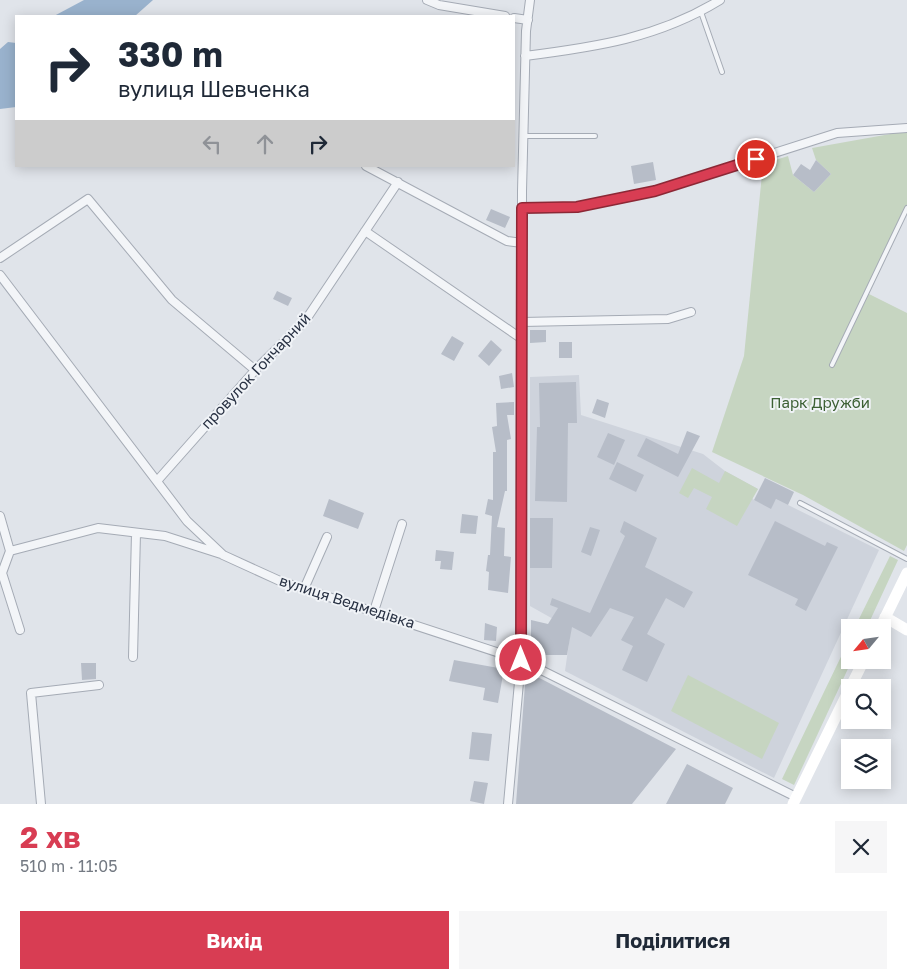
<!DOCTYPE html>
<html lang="uk">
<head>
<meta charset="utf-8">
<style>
	:root { --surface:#fff; --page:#f6f6f7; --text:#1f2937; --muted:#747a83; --accent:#d83d53 }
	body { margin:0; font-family:"Golos Text",sans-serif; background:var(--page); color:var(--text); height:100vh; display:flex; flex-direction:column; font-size:19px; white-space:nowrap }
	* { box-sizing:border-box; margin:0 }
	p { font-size:16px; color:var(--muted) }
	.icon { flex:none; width:28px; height:28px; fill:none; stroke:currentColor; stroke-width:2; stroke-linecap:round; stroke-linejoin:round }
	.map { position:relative; height:804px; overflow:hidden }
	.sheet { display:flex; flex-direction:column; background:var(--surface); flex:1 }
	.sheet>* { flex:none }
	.top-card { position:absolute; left:15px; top:15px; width:500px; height:152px; border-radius:0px; box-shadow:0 2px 12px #0003; background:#fff; color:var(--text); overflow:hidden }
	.needle { width:32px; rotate:241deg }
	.controls { position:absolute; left:841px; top:619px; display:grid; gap:10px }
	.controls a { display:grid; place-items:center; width:50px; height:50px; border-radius:0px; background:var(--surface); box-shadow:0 2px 12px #0003; font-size:25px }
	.pin { position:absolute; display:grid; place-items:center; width:42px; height:42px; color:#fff; margin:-21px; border:2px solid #fff; border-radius:50%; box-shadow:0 1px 5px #0007 }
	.me { position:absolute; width:55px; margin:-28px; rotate:0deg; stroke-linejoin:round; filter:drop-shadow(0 0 4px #0008) }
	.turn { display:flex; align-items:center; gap:18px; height:105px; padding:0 20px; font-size:22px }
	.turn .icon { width:65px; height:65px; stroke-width:2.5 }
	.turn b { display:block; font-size:35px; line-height:42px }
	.lanes { display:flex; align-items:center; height:48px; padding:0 20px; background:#0003; justify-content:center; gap:25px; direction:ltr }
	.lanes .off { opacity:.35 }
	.round { display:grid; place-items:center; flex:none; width:52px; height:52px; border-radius:0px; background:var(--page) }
	.summary { display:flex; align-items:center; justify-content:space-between; height:85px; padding:0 20px }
	h1 { font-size:30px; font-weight:700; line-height:38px; color:var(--accent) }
	.button { display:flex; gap:10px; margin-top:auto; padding:10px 20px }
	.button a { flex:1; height:58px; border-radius:0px; background:var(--accent); color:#fff; font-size:20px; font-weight:700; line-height:58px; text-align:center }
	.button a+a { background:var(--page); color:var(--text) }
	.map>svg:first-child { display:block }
</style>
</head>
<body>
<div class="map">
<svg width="907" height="804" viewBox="0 0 907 804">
	<rect width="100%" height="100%" fill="#e0e4ea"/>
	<!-- built -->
	<path fill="#ced3dc" d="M 579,375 L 581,415 L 703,454 L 725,471 L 758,489 L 752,498 L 754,500 L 771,508 L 776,499 L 879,550 L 774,778 L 565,671 L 571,629 L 530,606 L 530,568 L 552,568 L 530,518 L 530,377 Z"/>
	<!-- green -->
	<path fill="#c6d5c1" d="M 907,131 L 907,205 L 867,293 L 907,313 L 907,545 L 904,551 L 803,495 L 712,452 L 744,356 L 763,164 L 788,156 L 793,175 L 814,192 L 831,174 L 816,160 L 812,148 Z
		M 692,468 L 719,483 L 725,471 L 758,489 L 737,526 L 706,509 L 712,497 L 694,488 L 688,498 L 679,493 Z
		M 890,556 L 898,560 L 867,627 L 855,627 Z
		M 850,638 L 850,660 L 852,660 L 794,785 L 782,779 Z
		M 688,675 L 779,723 L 762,759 L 671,711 Z"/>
	<!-- water -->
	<path fill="#99b2cd" d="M 84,0 L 153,0 L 135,16 L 54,16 Z
		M 8,42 L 16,43 L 16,107 L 0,109 L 0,49 Z"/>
	<!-- building -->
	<path fill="#b7bdc8" d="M 816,160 L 831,174 L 814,192 L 793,175 L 801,164 L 810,170 Z
		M 653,162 L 656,180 L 634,184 L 631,166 Z
		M 491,209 L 510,217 L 505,228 L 486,220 Z
		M 277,291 L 292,298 L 288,306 L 273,299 Z
		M 530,330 L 546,330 L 546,342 L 530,343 Z
		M 452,336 L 464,343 L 454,361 L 441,354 Z
		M 491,340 L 502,350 L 489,366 L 478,356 Z
		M 559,342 L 572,342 L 572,358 L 559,358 Z
		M 512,373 L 514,387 L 501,389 L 499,376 Z
		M 576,382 L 577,423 L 568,423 L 567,502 L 535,501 L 537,427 L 540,427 L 539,383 Z
		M 597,399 L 609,403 L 605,418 L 592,413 Z
		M 514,402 L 514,415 L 507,415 L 511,439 L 507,440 L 507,491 L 505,491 L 497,527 L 505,528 L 504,556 L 511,557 L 508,593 L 488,590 L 489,572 L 486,571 L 488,555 L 490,555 L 492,516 L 485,514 L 488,499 L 493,500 L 493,452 L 496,452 L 492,427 L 497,426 L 496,403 Z
		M 687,431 L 700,436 L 678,477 L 637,456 L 646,438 L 678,454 Z
		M 608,433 L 625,440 L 614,465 L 597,457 Z
		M 617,462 L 644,475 L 636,492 L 609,479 Z
		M 765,478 L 794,492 L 788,505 L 776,499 L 771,509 L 754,500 Z
		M 329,499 L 364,513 L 358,529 L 323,516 Z
		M 462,514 L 478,516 L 476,534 L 460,533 Z
		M 530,518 L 553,518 L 552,568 L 530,568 Z
		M 624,521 L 657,538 L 645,567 L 693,592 L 684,608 L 666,598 L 647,634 L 665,644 L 647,682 L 622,670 L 633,646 L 621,640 L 634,617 L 610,608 L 591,637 L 572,627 L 567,655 L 544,655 L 531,646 L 531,620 L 548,624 L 558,608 L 550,605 L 552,598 L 590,613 L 625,536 L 620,532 Z
		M 775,521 L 825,546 L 827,542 L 838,547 L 806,611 L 795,605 L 798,599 L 748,575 Z
		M 590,527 L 600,530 L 591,556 L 581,552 Z
		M 436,550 L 454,552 L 452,570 L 440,569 L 441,561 L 435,561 Z
		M 485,623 L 497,627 L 496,641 L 484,640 Z
		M 454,660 L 504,669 L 498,703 L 483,700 L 485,688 L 449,681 Z
		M 81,663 L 96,663 L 96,679 L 82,680 Z
		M 526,671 L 676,749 L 632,804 L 516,804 Z
		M 472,732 L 492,734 L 489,761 L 469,759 Z
		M 687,764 L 733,788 L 725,804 L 666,804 Z
		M 474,781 L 488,783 L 484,804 L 470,801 Z"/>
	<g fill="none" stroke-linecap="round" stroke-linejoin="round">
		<!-- lane casing -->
		<g stroke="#a5abb5" stroke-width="6">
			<path id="lane" d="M 701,12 L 722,72
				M 524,136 L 595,136
				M 832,365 L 907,208
				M 800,503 L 907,559"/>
		</g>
		<!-- street casing -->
		<g stroke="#a5abb5" stroke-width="10">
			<path id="street" d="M 427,0 L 439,5 L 505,16
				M 514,18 L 528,20
				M 525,56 C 596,47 658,38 720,0
				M 366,166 L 507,241 L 522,243
				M 522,209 L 577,207 L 655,191 L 837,133 L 907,128
				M 365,231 L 522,339
				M 0,258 L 88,199 L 172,300 L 255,370
				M 0,275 L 187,521 L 223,555 L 280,581 L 521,660 L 796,797
				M 522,322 L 668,319 L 691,312
				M 157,481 L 258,367 L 305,321 L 398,182
				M 0,516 L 10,551 L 98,528 L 165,536 L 221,554
				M 10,551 L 2,573 L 20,630
				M 304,589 L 327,537
				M 374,611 L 402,524
				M 133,657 L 136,533
				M 41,804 L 31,693 L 99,685
				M 508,804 L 521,660 L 522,191 L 526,31 L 530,0"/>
		</g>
		<!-- lane -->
		<use href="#lane" stroke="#f3f5f8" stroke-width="4"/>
		<!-- street -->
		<use href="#street" stroke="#f3f5f8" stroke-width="8"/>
		<!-- secondary -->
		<path stroke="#fff" stroke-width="11" d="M 885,617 L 907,630
			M 880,628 L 907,573
			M 850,688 L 864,660
			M 793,804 L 850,688"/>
	</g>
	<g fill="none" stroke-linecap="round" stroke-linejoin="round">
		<!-- route casing -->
		<g stroke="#8c2836" stroke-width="12">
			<path id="route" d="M 521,660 L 522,208 L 577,207 L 655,191 L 756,159"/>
		</g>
		<!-- route -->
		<use href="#route" stroke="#d83d53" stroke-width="9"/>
	</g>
	<g text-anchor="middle" stroke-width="4" stroke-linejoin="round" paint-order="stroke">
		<!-- street labels -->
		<g font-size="15" fill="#283143" stroke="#f0f3f7">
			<text transform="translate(256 371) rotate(-47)" y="5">провулок Гончарний</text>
			<text transform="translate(347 602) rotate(18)" y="5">вулиця Ведмедівка</text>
		</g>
		<!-- park labels -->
		<g font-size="15" fill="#3c6034" stroke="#f0f3f7">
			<text x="820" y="408">Парк Дружби</text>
		</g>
	</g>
</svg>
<div class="controls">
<a><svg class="needle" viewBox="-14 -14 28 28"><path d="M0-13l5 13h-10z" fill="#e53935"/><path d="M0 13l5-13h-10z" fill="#747a83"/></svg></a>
<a><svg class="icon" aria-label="search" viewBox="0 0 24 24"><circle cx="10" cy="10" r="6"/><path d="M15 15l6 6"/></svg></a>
<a><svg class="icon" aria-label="layers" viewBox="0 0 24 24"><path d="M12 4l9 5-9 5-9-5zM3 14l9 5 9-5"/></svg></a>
</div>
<div class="pin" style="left:756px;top:159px;background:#d93025"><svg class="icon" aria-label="arrive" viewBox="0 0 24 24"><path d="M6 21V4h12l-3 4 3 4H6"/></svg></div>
<svg class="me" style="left:521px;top:660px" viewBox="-20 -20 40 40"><circle r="17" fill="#d83d53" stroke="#fff" stroke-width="3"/><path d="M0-11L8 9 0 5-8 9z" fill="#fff"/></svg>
<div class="top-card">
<div class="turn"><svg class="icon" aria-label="right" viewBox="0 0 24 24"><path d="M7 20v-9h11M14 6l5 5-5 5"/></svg><div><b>330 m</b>вулиця Шевченка</div></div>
<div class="lanes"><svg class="icon off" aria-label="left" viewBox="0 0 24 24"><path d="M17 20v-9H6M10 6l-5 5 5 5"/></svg><svg class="icon off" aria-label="ahead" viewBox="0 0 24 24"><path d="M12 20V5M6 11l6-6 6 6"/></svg><svg class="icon" aria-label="right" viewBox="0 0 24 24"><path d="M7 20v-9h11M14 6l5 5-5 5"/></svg></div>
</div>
</div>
<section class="sheet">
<div class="summary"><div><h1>2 хв</h1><p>510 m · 11:05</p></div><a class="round"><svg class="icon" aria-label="close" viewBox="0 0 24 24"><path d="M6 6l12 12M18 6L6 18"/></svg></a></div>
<div class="button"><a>Вихід</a><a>Поділитися</a></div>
</section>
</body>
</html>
